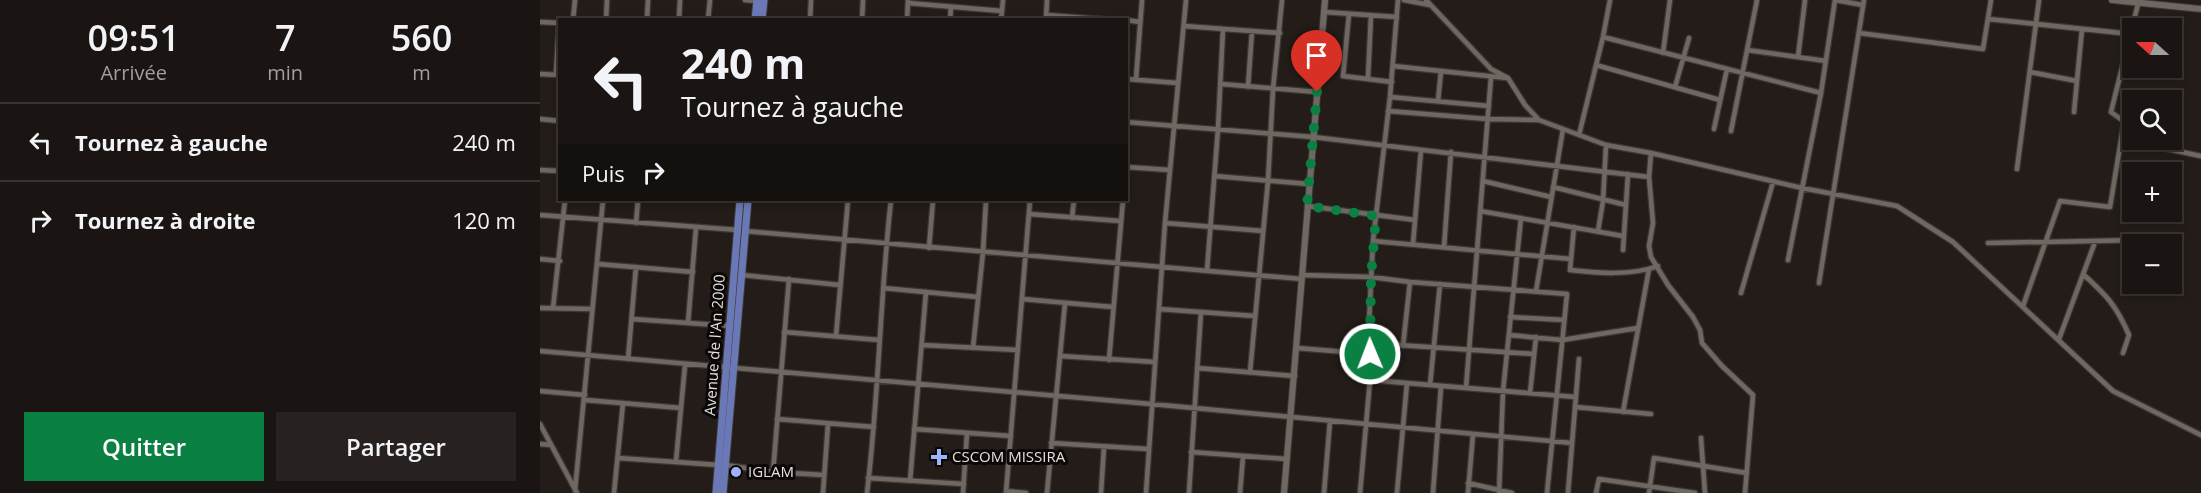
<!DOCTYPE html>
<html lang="fr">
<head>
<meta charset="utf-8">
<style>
	:root { --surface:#1a1512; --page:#272220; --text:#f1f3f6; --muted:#9f9f9f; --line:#383432; --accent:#0b8043 }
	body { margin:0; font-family:"Open Sans",sans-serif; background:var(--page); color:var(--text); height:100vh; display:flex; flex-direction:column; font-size:22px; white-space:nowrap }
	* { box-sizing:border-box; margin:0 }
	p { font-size:20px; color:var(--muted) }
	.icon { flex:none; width:33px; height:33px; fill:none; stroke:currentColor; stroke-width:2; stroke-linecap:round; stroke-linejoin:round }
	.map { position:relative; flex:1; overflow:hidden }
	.details { display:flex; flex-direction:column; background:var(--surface); width:540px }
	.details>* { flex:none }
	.guide { position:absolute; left:18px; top:18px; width:570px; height:183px; border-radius:0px; box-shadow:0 3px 9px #0003,0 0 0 2px var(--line); background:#1a1512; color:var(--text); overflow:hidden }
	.needle { width:39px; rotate:291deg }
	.tools { position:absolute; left:1582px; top:18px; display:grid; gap:12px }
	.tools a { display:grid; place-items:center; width:60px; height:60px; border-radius:0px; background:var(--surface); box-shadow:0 3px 9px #0003,0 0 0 2px var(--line); font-size:30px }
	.pin { position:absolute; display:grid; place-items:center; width:51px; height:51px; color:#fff; margin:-62px -26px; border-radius:50% 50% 50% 0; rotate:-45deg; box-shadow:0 0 6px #0007 }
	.pin .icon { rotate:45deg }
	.me { position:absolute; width:66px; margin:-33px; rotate:359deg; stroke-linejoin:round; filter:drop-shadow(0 0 4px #0008) }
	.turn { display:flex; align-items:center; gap:21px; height:126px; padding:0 24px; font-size:27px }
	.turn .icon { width:78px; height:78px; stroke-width:2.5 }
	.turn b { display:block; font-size:42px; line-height:51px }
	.then { display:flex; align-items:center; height:57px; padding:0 24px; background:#0003; gap:12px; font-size:22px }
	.eta { display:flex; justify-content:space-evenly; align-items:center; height:102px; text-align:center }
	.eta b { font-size:36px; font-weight:600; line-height:42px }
	.cta { display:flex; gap:12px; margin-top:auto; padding:12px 24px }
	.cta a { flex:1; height:69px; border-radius:0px; background:var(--accent); color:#fff; font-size:24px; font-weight:600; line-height:69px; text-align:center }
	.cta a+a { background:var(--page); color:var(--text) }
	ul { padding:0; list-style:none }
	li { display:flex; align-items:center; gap:18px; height:78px; padding:0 24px; border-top:2px solid var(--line) }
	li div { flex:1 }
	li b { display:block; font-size:22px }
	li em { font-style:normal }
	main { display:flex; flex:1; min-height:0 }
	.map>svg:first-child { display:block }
</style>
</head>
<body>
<main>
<section class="details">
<div class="eta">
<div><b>09:51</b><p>Arrivée</p></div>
<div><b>7</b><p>min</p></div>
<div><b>560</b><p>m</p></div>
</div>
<ul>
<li><svg class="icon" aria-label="left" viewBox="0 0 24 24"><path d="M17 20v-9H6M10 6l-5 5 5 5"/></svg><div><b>Tournez à gauche</b></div><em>240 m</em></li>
<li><svg class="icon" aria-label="right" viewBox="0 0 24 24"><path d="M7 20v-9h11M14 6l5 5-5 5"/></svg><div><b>Tournez à droite</b></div><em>120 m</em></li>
</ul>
<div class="cta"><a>Quitter</a><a>Partager</a></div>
</section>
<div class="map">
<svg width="1661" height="493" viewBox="0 0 1661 493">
	<rect width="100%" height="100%" fill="#231c18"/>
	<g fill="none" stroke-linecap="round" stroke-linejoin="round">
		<!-- street casing -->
		<g stroke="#3c3734" stroke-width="7">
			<path id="street" d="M 205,0 L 217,1
				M 864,0 L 890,5
				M 886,0 L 951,69 L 968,78 L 985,105 L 999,120
				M 1295,0 L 1323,5
				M 368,3 L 462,11
				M 784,12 L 857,17
				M 809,14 L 803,76 L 852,82
				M 506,15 L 574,20
				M 1448,19 L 1591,34
				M 33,20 L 35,0
				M 66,20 L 67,0
				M 107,20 L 108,0
				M 139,20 L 140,0
				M 168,20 L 170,0
				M 270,20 L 271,0
				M 322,20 L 323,0
				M 367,20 L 368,1
				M 410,20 L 411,7
				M 461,20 L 463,0
				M 506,20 L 507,0
				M 586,20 L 600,22
				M 0,22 L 20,23
				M 644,26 L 740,33
				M 1319,33 L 1443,49 L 1451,0
				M 1063,37 L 1281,93
				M 1207,50 L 1286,61
				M 1123,53 L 1130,0
				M 1258,57 L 1265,0
				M 1056,65 L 1180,100
				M 853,66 L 967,78
				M 1490,72 L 1537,81
				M 0,74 L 20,75
				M 16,75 L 19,23
				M 828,78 L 831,15
				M 586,79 L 638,83
				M 596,79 L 602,0
				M 681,84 L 777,92
				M 708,87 L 712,31
				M 1135,87 L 1149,38
				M 850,97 L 949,106
				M 898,101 L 901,71
				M 848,111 L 948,119 L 999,120 L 1066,145 L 1111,153 L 1262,188 L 1357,206 L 1413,242 L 1573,391 L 1661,435
				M 1534,112 L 1542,29
				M 0,119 L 20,121
				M 586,122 L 773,137 L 1109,177
				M 1593,128 L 1571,112 L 1598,4
				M 1174,129 L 1187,69
				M 1191,131 L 1217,0
				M 1039,135 L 1063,37 L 1070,0
				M 1611,140 L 1623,148 L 1661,156
				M 1111,153 L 1109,177 L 1113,223 L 1109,246 L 1111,257 L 1128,285 L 1153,317 L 1160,330 L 1162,343 L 1182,366 L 1213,395 L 1205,493
				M 586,167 L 630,170
				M 1477,169 L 1499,0
				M 0,170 L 20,171
				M 674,176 L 769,184
				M 943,181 L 1011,197
				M 1013,187 L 1086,205
				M 767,206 L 875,220
				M 940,211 L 1083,236
				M 489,214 L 580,221
				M 0,215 L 198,230
				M 532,218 L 534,200
				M 96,223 L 98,200
				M 625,223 L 723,231
				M 1034,227 L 1030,270 C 1058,273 1091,276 1118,266
				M 205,231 L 762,279
				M 1058,231 L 1063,201 L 1066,145
				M 833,241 L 1031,259
				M 1448,243 L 1601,240
				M 873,244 L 881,150
				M 904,247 L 911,152
				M 389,248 L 393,200
				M 1083,250 L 1088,174
				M 0,259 L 20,261
				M 1248,260 L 1281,93 L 1295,0
				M 58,264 L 153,272
				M 667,271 L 678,129 L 683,29
				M 1543,274 C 1567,296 1576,305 1589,335 L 1583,353
				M 202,275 L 300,285
				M 762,275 L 831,277 L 870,282 L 1027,294 L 1007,493
				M 1279,283 L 1324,0
				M 343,288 L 438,297
				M 996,291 L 1023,129
				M 1201,293 L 1233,182
				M 482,299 L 573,307
				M 1483,306 L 1520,201 L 1570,207 L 1584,122
				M 0,308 L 52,309
				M 13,308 L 25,200
				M 619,309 L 715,316
				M 970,317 L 1024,320
				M 92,319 L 191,326
				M 148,323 L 156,228
				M 244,332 L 339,340
				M 969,335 L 1022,340 L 1098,328
				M 296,336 L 308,200
				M 1519,339 L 1555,242
				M 828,343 L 994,354
				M 382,345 L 478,350
				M 863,346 L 870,282
				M 433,348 L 443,252 L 446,200
				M 757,348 L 830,354
				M 0,351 L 611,404 L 1032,443
				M 520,356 L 615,362
				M 88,359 L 96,267
				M 569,360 L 583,200
				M 657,368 L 755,376
				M 710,372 L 728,181 L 733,89 L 742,0
				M 830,380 L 1036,397
				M 890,385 L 900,284
				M 926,388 L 951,77
				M 0,391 L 45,395
				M 990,393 L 996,337
				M 45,400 L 141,408
				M 1035,407 L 1111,414
				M 1083,412 L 1109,269
				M 237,419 L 334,427
				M 0,424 L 37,493
				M 374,429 L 471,436
				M 1161,438 L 1165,493
				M 511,443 L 608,449
				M 0,444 L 11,445
				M 651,452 L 747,459
				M 78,458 L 179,465
				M 136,461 L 145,365
				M 186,465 L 233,472 L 284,475
				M 233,472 L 249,279
				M 328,478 L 424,484
				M 370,481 L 386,292
				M 928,483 L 972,493
				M 35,490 L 63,200
				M 466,491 L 486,493
				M 74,493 L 83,403
				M 283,493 L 288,424
				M 327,493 C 339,395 340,297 351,200
				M 423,493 L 427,433
				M 466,493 L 490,200
				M 507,493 L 525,303
				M 561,493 L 564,447
				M 606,493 L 625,223 L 646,0
				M 649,493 L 661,312
				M 700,493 L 703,456
				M 784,493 L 790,421
				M 820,493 L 830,380 L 828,343 L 833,241 L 850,97 L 858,0
				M 857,493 L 867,383
				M 893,493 L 901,386
				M 928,493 L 933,434
				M 959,493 L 963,391 L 981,218
				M 1028,493 L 1039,359
				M 1056,493 L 1059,479 L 1155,493
				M 1109,493 L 1114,458 L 1207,473"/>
		</g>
		<!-- secondary casing -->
		<g stroke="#3c3734" stroke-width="8">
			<path id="secondary" d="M 1572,0 L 1661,9
				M 744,493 L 785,0"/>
		</g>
		<!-- primary casing -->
		<g stroke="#3c3734" stroke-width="9">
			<path id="primary" d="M 215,20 L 217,0
				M 222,20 L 224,0
				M 176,493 L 200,200
				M 183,493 L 208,200"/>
		</g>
		<!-- street -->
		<use href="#street" stroke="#6f6761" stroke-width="4.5"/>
		<!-- secondary -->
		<use href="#secondary" stroke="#6f6761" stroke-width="6"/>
		<!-- primary -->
		<use href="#primary" stroke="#6a79b6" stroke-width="7"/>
	</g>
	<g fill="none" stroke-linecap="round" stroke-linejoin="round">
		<!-- route -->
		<path stroke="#0b8043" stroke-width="10" stroke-dasharray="0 18" d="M 777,92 L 767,206 L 836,216 L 831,277 L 830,354"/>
	</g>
	<!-- markers -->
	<g fill="#9cb4fd" stroke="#0a0706" stroke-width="2">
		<path d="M396 448h6v6h6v6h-6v6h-6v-6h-6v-6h6z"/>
		<circle cx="196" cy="472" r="6"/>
	</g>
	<g text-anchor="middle" stroke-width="6" stroke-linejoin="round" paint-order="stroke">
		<!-- street labels -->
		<g font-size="15" fill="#e5e0dd" stroke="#0a0706">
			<text transform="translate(175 345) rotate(-86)" y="5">Avenue de l'An 2000</text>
		</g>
		<!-- poi labels -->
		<g font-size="15" fill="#e5e0dd" stroke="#0a0706" text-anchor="start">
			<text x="412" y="462">CSCOM MISSIRA</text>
			<text x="208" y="477">IGLAM</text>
		</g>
	</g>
</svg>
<div class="tools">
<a><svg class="needle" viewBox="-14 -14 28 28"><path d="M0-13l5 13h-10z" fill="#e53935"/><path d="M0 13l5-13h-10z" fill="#9f9f9f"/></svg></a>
<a><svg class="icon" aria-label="search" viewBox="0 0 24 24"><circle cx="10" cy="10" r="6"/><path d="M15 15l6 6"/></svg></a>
<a>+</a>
<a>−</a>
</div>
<div class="pin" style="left:777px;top:92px;background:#d93025"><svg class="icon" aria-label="arrive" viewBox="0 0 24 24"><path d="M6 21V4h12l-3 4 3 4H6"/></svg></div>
<svg class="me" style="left:830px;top:354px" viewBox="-20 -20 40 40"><circle r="17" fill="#0b8043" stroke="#fff" stroke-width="3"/><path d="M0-11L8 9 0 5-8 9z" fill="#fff"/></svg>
<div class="guide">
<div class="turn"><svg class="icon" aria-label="left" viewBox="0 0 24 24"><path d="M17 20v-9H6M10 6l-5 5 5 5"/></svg><div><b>240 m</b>Tournez à gauche</div></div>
<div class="then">Puis<svg class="icon" aria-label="right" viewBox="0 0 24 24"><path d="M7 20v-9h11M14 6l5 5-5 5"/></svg></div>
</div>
</div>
</main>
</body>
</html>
